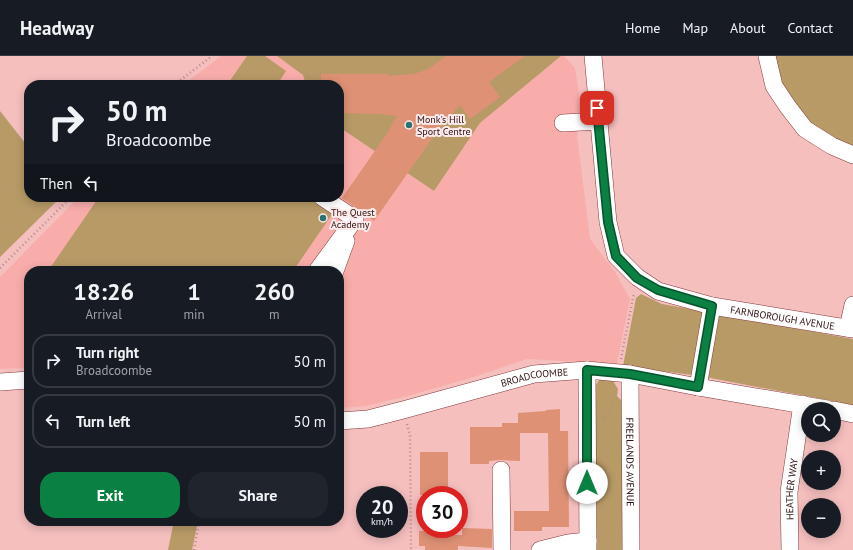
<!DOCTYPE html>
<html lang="en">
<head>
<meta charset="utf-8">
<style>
	:root { --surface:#171b24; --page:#20242c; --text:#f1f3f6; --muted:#9ea1a6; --line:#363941; --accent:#0b8043 }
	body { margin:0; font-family:"PT Sans",sans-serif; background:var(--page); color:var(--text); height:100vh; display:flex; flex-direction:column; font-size:15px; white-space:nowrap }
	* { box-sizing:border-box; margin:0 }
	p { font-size:13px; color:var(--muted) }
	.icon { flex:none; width:22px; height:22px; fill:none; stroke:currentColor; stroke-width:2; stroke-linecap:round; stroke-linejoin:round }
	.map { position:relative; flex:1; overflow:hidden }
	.sheet { position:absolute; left:24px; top:210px; width:320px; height:260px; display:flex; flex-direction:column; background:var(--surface); border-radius:16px; box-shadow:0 2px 10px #0003 }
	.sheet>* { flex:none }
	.guide { position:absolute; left:24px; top:24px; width:320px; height:122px; border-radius:16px; box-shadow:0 2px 10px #0003; background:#171b24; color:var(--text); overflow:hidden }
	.buttons { position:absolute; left:801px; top:346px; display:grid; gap:8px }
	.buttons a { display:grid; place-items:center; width:40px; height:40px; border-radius:50%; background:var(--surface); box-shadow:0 2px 10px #0003; font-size:20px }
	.speed { position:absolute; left:356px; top:430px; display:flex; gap:8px; font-size:20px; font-weight:700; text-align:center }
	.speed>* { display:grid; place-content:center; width:52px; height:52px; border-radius:50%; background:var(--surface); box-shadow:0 2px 10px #0003; line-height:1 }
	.speed small { font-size:10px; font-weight:400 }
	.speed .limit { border:6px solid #d22; background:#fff; color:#111 }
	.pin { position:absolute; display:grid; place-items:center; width:34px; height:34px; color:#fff; margin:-17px; border-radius:8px; box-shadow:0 2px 6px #0006 }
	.me { position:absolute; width:44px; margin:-22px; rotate:0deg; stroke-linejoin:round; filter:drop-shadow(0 0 3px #0008) }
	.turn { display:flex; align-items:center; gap:14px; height:84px; padding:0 16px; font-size:18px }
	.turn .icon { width:52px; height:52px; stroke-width:2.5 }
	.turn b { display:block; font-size:28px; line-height:34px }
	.then { display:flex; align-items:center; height:38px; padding:0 16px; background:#0003; gap:8px; font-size:15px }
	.eta { display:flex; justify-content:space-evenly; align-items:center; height:68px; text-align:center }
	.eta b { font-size:24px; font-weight:700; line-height:28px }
	.primary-button { display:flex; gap:8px; margin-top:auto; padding:8px 16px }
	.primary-button a { flex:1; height:46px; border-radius:16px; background:var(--accent); color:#fff; font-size:16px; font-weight:700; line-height:46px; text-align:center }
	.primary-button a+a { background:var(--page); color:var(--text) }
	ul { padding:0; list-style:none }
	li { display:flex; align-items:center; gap:12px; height:54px; margin:0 8px 6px; padding:0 8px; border:2px solid var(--line); border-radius:16px }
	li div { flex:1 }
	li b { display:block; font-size:15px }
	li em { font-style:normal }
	header { display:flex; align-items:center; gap:24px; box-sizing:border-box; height:56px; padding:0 20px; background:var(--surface); border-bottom:1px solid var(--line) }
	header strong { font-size:19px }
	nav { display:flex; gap:22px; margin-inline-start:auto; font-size:14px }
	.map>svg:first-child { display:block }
</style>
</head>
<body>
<header>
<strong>Headway</strong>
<nav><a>Home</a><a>Map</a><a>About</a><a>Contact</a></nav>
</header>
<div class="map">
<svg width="853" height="494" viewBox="0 0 853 494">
	<rect width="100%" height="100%" fill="#f5bfbe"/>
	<!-- built -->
	<path fill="#f9adab" d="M 221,0 L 277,0 L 304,19 L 306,29 L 183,29 Z
		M 561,0 L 564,0 L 575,12 L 581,50 L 577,79 L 590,183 L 615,216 L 630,243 L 617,308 L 527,303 L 477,320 L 408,340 L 366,350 L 339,352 L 339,215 L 29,215 L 29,312 L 0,313 L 0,221 L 79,141 L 339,141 L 339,71 L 434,135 L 480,67 Z"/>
	<!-- green -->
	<path fill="#b79a66" d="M 247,0 L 265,0 L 286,15 L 277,29 L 227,29 Z
		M 277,0 L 561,0 L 480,67 L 434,135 L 339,71 L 339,29 L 306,29 L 303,19 Z
		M 767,0 L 853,0 L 853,99 L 805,73 Z
		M 0,55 L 29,92 L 29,141 L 61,141 L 0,201 Z
		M 99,141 L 309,141 L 333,157 L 293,215 L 48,215 Z
		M 641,238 L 662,248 L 853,283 L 853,349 L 700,320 L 623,310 L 636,242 Z
		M 600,323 L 613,325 L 618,333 L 617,340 L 622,345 L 622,494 L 593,494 L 593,333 Z
		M 174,465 L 198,465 L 192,494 L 168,494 Z"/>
	<!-- building -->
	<path fill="#df9175" d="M 446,0 L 525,0 L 489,26 L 500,41 L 470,63 L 460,49 L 436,77 L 374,165 L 342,142 L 386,79 L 397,60 L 379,58 L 339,57 L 339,29 L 321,29 L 321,18 L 389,18 L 388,20 L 414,18 L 428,13 Z
		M 560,353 L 560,375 L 568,375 L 569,471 L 542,471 L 542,475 L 514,475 L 514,455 L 549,455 L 548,377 L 520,377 L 520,405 L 500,404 L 489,405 L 489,408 L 470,408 L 470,371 L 502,371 L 502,367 L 518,367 L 518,357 L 546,355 L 546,354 Z
		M 420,396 L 448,396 L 448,439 L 420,439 Z
		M 462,472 L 492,473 L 492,492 L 458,490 L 458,494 L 425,494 L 425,490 L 419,490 L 419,475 L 432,475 L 432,478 L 462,479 Z"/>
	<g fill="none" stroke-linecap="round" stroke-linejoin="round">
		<!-- minor casing -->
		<g stroke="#823739" stroke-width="18">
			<g id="minor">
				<path id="s1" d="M 593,0 L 608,166 L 616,200 L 637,221 L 658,235 L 712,250 L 853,273"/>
				<path d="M 767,0 L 774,30 L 788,51 L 805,73 L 832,90 L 853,99"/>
				<path d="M 563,67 L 599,65"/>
				<path d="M 317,215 L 355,163 L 322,141"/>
				<path d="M 335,215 L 346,185"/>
				<path d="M 848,272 L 853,249"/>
				<path d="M 587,314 L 588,494"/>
				<path id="s2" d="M 630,318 L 631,494"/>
				<path d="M 0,326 L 29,324"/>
				<path d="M 698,331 L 712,250"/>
				<path d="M 834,354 L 853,358"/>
				<path id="s3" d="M 339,365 L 368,363 L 403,354 L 534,318 L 587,314 L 630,318 L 698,331 L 827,353"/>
				<path d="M 501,414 L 502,494"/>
				<path d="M 540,494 L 568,487 L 588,485"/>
				<path id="s4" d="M 790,494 L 789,436 L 802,348"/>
			</g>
		</g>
		<!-- path -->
		<path stroke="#b88989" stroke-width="2.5" stroke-dasharray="1 3" stroke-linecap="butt" d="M 174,29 L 212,0
			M 0,212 L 71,141
			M 621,303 L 634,237
			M 602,364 L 614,349
			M 407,368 L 410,379 L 411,494
			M 194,494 L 199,465"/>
		<!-- minor -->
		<use href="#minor" stroke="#fff" stroke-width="17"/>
	</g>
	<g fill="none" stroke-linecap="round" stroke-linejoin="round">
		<!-- route casing -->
		<g stroke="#07532c" stroke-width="10">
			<path id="route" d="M 587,427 L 587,314 L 630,318 L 698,331 L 712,250 L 658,234 L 637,222 L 616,200 L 608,166 L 597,52"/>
		</g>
		<!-- route -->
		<use href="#route" stroke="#0b8043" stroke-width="7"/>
	</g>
	<!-- markers -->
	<g fill="#297377" stroke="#fdeaea" stroke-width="1.5">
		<circle cx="409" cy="69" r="4"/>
		<circle cx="323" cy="162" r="4"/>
	</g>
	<g text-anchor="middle" stroke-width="4" stroke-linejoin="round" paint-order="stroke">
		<!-- poi labels -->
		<g font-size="10" fill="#2e0f10" stroke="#fdeaea" text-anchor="start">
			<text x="417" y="67">Monk's Hill<tspan x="417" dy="12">Sport Centre</tspan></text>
			<text x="331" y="160">The Quest<tspan x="331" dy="12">Academy</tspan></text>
		</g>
		<!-- street labels -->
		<g font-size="10" fill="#2e0f10" stroke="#fdeaea">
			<text dy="4" stroke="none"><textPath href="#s1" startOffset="384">FARNBOROUGH AVENUE</textPath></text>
			<text dy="4" stroke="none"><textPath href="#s3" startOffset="201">BROADCOOMBE</textPath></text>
			<text dy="4" stroke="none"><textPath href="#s2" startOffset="88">FREELANDS AVENUE</textPath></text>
			<text dy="4" stroke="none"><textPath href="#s4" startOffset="61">HEATHER WAY</textPath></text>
		</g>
	</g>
</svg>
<div class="buttons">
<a><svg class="icon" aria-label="search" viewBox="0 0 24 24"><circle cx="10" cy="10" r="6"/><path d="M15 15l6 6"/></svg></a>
<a>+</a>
<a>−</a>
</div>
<div class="speed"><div>20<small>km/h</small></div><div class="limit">30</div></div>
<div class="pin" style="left:597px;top:52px;background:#d93025"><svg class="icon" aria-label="arrive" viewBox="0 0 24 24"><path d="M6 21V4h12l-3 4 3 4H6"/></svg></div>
<svg class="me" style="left:587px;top:427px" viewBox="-20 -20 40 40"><circle r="19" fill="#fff"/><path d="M0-13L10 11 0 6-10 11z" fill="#0b8043"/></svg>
<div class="guide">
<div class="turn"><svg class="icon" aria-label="right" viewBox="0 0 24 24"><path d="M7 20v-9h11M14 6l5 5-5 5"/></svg><div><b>50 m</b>Broadcoombe</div></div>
<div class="then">Then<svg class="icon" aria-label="left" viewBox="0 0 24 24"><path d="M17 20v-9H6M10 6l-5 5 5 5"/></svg></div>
</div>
<section class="sheet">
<div class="eta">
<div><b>18:26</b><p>Arrival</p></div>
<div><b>1</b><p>min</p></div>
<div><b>260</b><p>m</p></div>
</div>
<ul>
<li><svg class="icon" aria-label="right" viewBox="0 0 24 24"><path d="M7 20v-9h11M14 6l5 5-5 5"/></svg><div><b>Turn right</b><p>Broadcoombe</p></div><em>50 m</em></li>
<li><svg class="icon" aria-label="left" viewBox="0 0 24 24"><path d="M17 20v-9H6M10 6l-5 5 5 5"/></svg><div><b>Turn left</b></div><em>50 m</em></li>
</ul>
<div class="primary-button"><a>Exit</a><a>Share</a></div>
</section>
</div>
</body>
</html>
